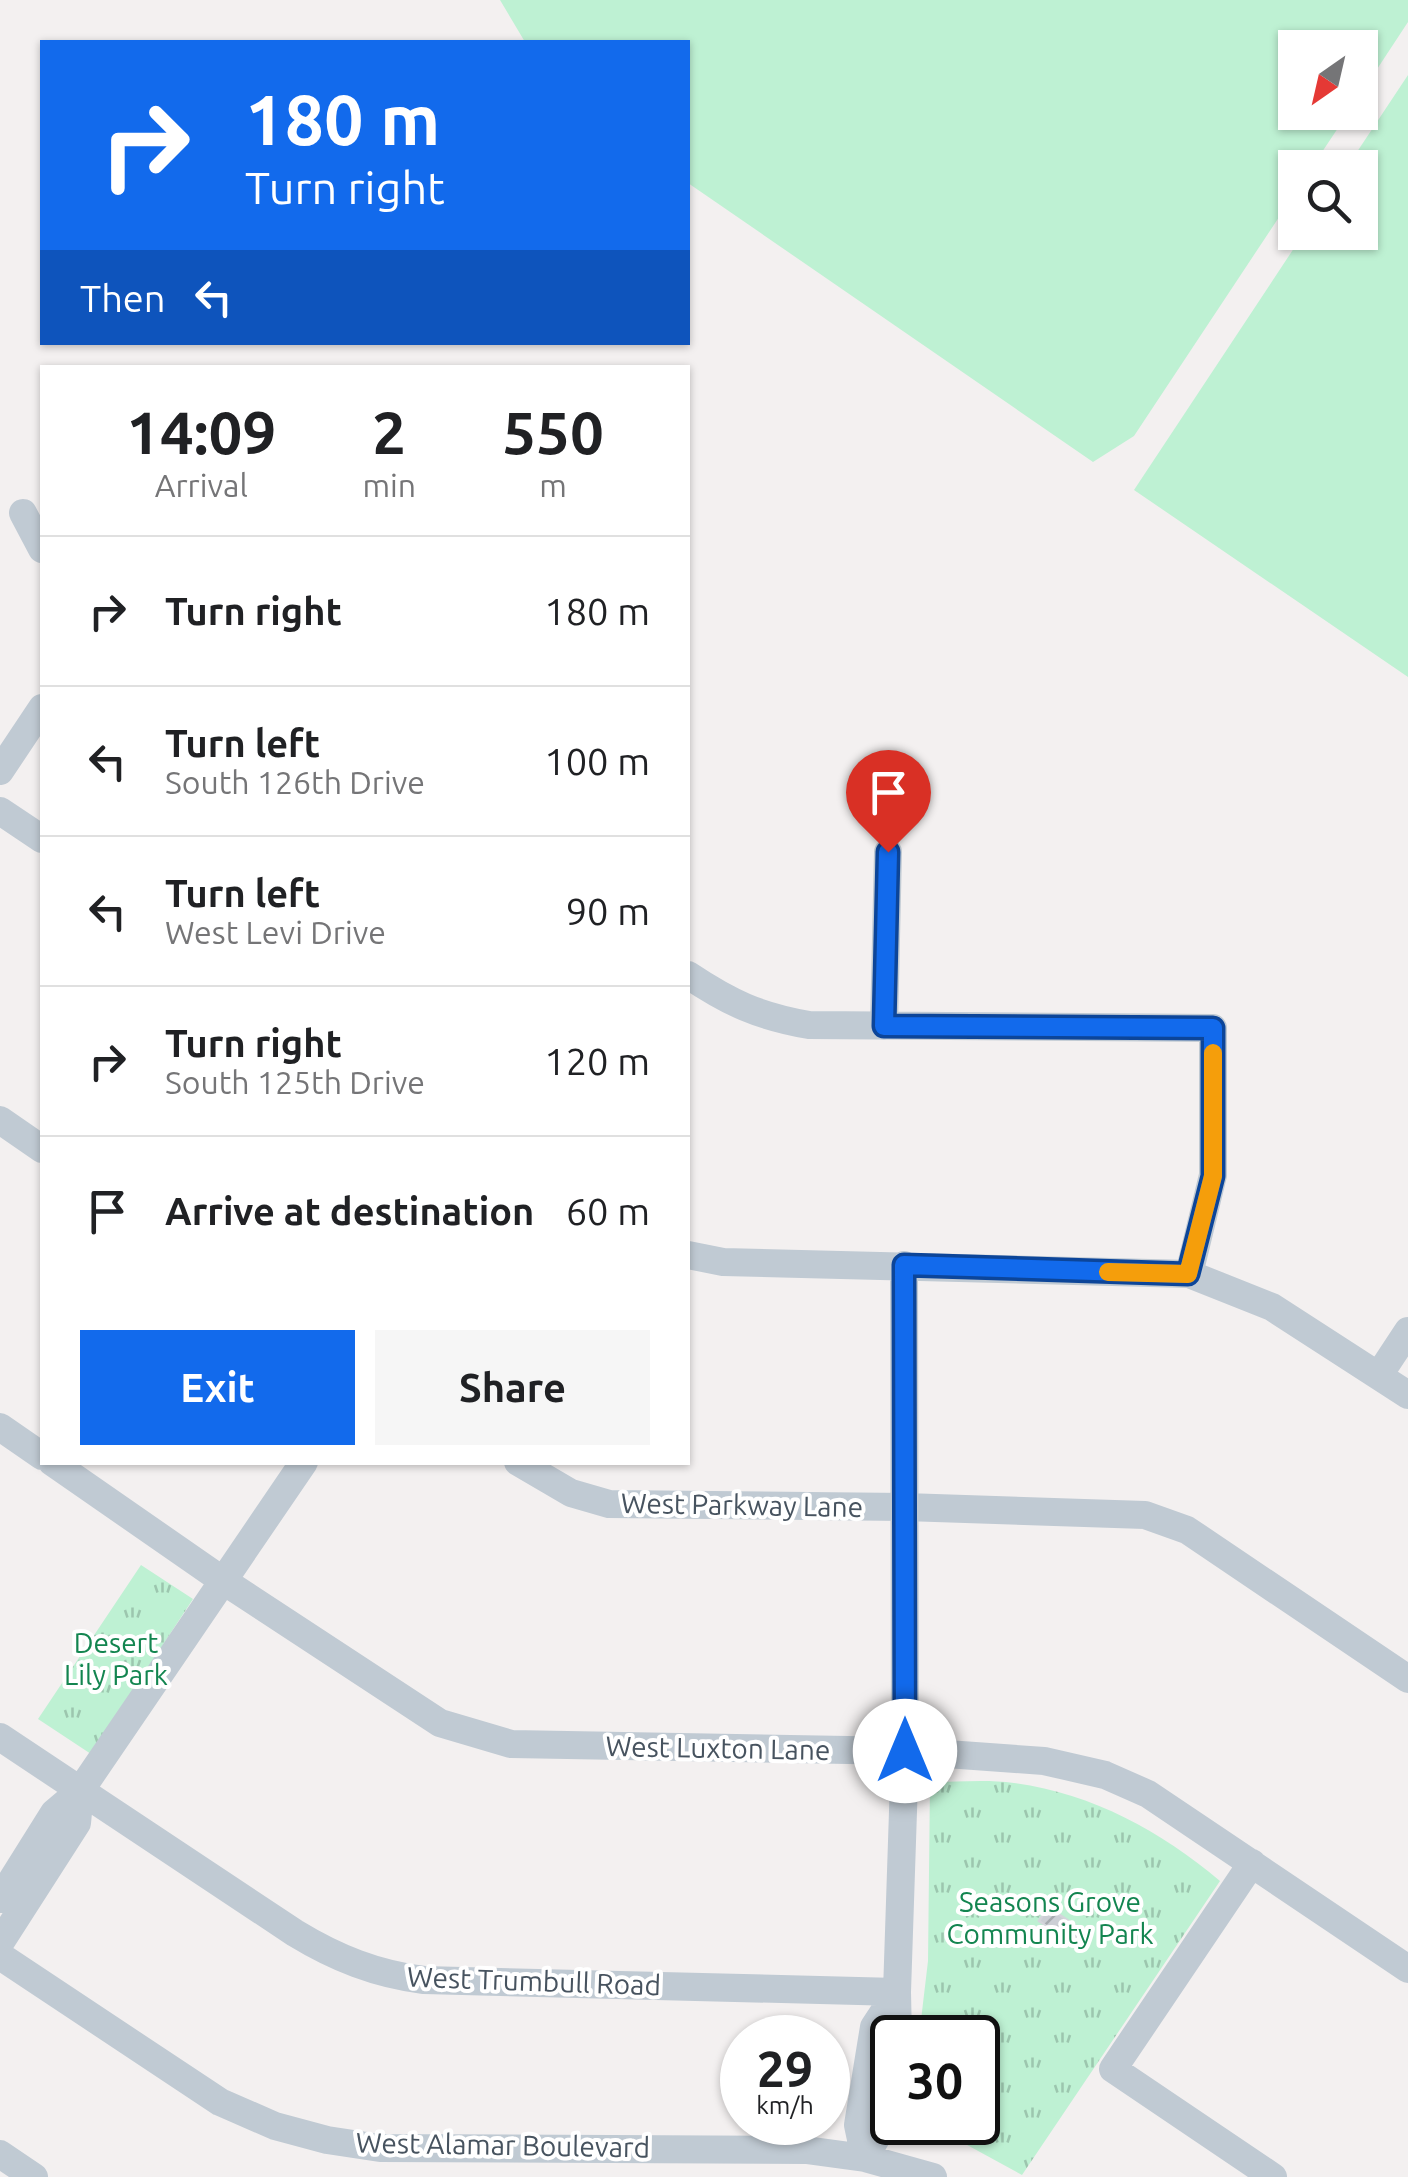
<!DOCTYPE html>
<html lang="en">
<head>
<meta charset="utf-8">
<style>
	:root { --surface:#fff; --page:#f6f6f6; --text:#202124; --muted:#757577; --line:#e0e0e0; --accent:#126aec }
	body { margin:0; font-family:Ubuntu,sans-serif; background:var(--page); color:var(--text); height:100vh; display:flex; flex-direction:column; font-size:38px; white-space:nowrap }
	* { box-sizing:border-box; margin:0 }
	p { font-size:32px; color:var(--muted) }
	.icon { flex:none; width:55px; height:55px; fill:none; stroke:currentColor; stroke-width:2; stroke-linecap:round; stroke-linejoin:round }
	.map { position:relative; flex:1; overflow:hidden }
	.details { position:absolute; left:40px; top:365px; width:650px; height:1100px; display:flex; flex-direction:column; background:var(--surface); border-radius:0px; box-shadow:0 2px 8px #0004 }
	.details>* { flex:none }
	.hud { position:absolute; left:40px; top:40px; width:650px; height:305px; border-radius:0px; box-shadow:0 2px 8px #0004; background:#126aec; color:#fff; overflow:hidden }
	.needle { width:65px; rotate:214deg }
	.buttons { position:absolute; left:1278px; top:30px; display:grid; gap:20px }
	.buttons a { display:grid; place-items:center; width:100px; height:100px; border-radius:0px; background:var(--surface); box-shadow:0 2px 8px #0004; font-size:50px }
	.speed { position:absolute; left:720px; top:2015px; display:flex; gap:20px; font-size:50px; font-weight:700; text-align:center }
	.speed>* { display:grid; place-content:center; width:130px; height:130px; border-radius:50%; background:var(--surface); box-shadow:0 2px 8px #0004; line-height:1 }
	.speed small { font-size:25px; font-weight:400 }
	.speed .limit { border:5px solid #111; border-radius:15px; background:#fff; color:#111 }
	.pin { position:absolute; display:grid; place-items:center; width:85px; height:85px; color:#fff; margin:-102px -42px; border-radius:50% 50% 50% 0; rotate:-45deg; box-shadow:0 0 10px #0007 }
	.pin .icon { rotate:45deg }
	.me { position:absolute; width:110px; margin:-55px; rotate:0deg; stroke-linejoin:round; filter:drop-shadow(0 0 8px #0008) }
	.turn { display:flex; align-items:center; gap:35px; height:210px; padding:0 40px; font-size:45px }
	.turn .icon { width:130px; height:130px; stroke-width:2.5 }
	.turn b { display:block; font-size:70px; line-height:85px }
	.then { display:flex; align-items:center; height:95px; padding:0 40px; background:#0003; gap:20px; font-size:38px }
	.eta { display:flex; justify-content:space-evenly; align-items:center; height:170px; text-align:center }
	.eta b { font-size:60px; font-weight:700; line-height:70px }
	.cta { display:flex; gap:20px; margin-top:auto; padding:20px 40px }
	.cta a { flex:1; height:115px; border-radius:0px; background:var(--accent); color:#fff; font-size:40px; font-weight:700; line-height:115px; text-align:center }
	.cta a+a { background:var(--page); color:var(--text) }
	ul { padding:0; list-style:none }
	li { display:flex; align-items:center; gap:30px; height:150px; padding:0 40px; border-top:2px solid var(--line) }
	li div { flex:1 }
	li b { display:block; font-size:38px }
	li em { font-style:normal }
	.map>svg:first-child { display:block }
</style>
</head>
<body>
<div class="map">
<svg width="1408" height="2177" viewBox="0 0 1408 2177">
	<defs>
		<pattern id="park-tufts" width="24" height="20" patternUnits="userSpaceOnUse" patternTransform="scale(2.5)"><rect width="24" height="20" fill="#bef1d3"/><path d="M3 7l-1-3M5 7V3M7 7l1-3M15 17l-1-3M17 17v-4M19 17l1-3" fill="none" stroke="#9cc6ae"/></pattern>
		<pattern id="building-hatch" width="6" height="6" patternUnits="userSpaceOnUse" patternTransform="scale(2.5)"><rect width="6" height="6" fill="#cccfd5"/><path d="M-1 1l2-2M0 6l6-6M5 7l2-2" fill="none" stroke="#a7abb0"/></pattern>
	</defs>
	<rect width="100%" height="100%" fill="#f3f0f0"/>
	<!-- grass -->
	<path fill="#bef1d3" d="M 500,0 L 1408,0 L 1408,22 L 1360,95 L 1360,48 L 1295,48 L 1295,112 L 1348,113 L 1312,167 L 1295,168 L 1295,193 L 1134,436 L 1093,462 L 688,183 L 688,42 L 525,42 Z
		M 1408,75 L 1408,677 L 1134,490 L 1304,233 L 1360,232 L 1360,168 L 1347,167 Z"/>
	<!-- park -->
	<path fill="url(#park-tufts)" d="M 141,1565 L 193,1599 L 91,1754 L 38,1719 Z
		M 930,1782 C 957,1782 987,1779 1014,1783 C 1091,1793 1161,1831 1220,1881 L 1022,2175 L 958,2140 L 908,2128 L 909,2123 L 978,2122 L 978,2038 L 919,2037 L 928,1961 Z"/>
	<!-- building -->
	<path fill="url(#building-hatch)" stroke="#d4d6dc" stroke-width="2.5" d="M 1048,1907 L 1088,1934 L 1078,1948 L 1039,1921 Z"/>
	<g fill="none" stroke-linecap="round" stroke-linejoin="round">
		<!-- minor -->
		<path stroke="#c0cad3" stroke-width="28" d="M 23,513 L 42,549
			M 0,771 L 42,708
			M 0,811 L 42,839
			M 688,975 C 730,1003 758,1016 809,1025 L 1213,1028 L 1213,1175 L 1189,1274
			M 884,1026 L 888,852
			M 0,1120 L 42,1149
			M 688,1255 L 723,1262 L 1189,1274 L 1272,1307 L 1408,1395
			M 1379,1375 L 1408,1331
			M 0,1427 L 42,1456
			M 52,1462 L 222,1580 L 440,1723 L 511,1744 L 905,1751 L 1044,1761 L 1105,1775 L 1148,1794 L 1408,1969
			M 518,1462 L 571,1493 L 609,1504 L 905,1507 L 1145,1515 L 1187,1530 L 1408,1679
			M 0,1737 L 295,1933 C 336,1958 376,1974 424,1980 L 897,1992
			M 1252,1863 L 1113,2069 L 1273,2177
			M 0,1899 L 54,1813 L 80,1791 L 304,1462
			M 0,1943 L 77,1823 L 80,1791
			M 0,1956 L 220,2102 L 275,2126 L 327,2140 L 380,2148 L 806,2150 L 865,2158 L 933,2177
			M 898,2038 L 897,1992 L 905,1751 L 904,1265
			M 0,2154 L 34,2177
			M 865,2158 L 858,2125 L 874,2027 L 897,1992
			M 865,2158 L 881,2129 L 892,2069"/>
	</g>
	<g fill="none" stroke-linecap="round" stroke-linejoin="round">
		<!-- route casing -->
		<g stroke="#0c4599" stroke-width="25">
			<path id="route" d="M 888,852 L 884,1026 L 1213,1028 L 1213,1176 L 1188,1274 L 904,1265 L 905,1751"/>
		</g>
		<!-- route -->
		<use href="#route" stroke="#126aec" stroke-width="18"/>
		<!-- slow -->
		<path stroke="#f59e0b" stroke-width="18" d="M 1108,1272 L 1188,1274 L 1213,1176 L 1213,1053"/>
	</g>
	<g text-anchor="middle" stroke-width="8" stroke-linejoin="round" paint-order="stroke">
		<!-- street labels -->
		<g font-size="28" fill="#47535f" stroke="#fff">
			<text transform="translate(742 1505) rotate(1)" y="10">West Parkway Lane</text>
			<text transform="translate(718 1748) rotate(1)" y="10">West Luxton Lane</text>
			<text transform="translate(534 1981) rotate(2)" y="10">West Trumbull Road</text>
			<text transform="translate(503 2145) rotate(1)" y="10">West Alamar Boulevard</text>
		</g>
		<!-- park labels -->
		<g font-size="28" fill="#138550" stroke="#fff">
			<text x="116" y="1653">Desert<tspan x="116" dy="32">Lily Park</tspan></text>
			<text x="1050" y="1912">Seasons Grove<tspan x="1050" dy="32">Community Park</tspan></text>
		</g>
	</g>
</svg>
<div class="buttons">
<a><svg class="needle" viewBox="-14 -14 28 28"><path d="M0-13l5 13h-10z" fill="#e53935"/><path d="M0 13l5-13h-10z" fill="#757577"/></svg></a>
<a><svg class="icon" aria-label="search" viewBox="0 0 24 24"><circle cx="10" cy="10" r="6"/><path d="M15 15l6 6"/></svg></a>
</div>
<div class="speed"><div>29<small>km/h</small></div><div class="limit">30</div></div>
<div class="pin" style="left:888px;top:852px;background:#d93025"><svg class="icon" aria-label="arrive" viewBox="0 0 24 24"><path d="M6 21V4h12l-3 4 3 4H6"/></svg></div>
<svg class="me" style="left:905px;top:1751px" viewBox="-20 -20 40 40"><circle r="19" fill="#fff"/><path d="M0-13L10 11 0 6-10 11z" fill="#126aec"/></svg>
<div class="hud">
<div class="turn"><svg class="icon" aria-label="right" viewBox="0 0 24 24"><path d="M7 20v-9h11M14 6l5 5-5 5"/></svg><div><b>180 m</b>Turn right</div></div>
<div class="then">Then<svg class="icon" aria-label="left" viewBox="0 0 24 24"><path d="M17 20v-9H6M10 6l-5 5 5 5"/></svg></div>
</div>
<section class="details">
<div class="eta">
<div><b>14:09</b><p>Arrival</p></div>
<div><b>2</b><p>min</p></div>
<div><b>550</b><p>m</p></div>
</div>
<ul>
<li><svg class="icon" aria-label="right" viewBox="0 0 24 24"><path d="M7 20v-9h11M14 6l5 5-5 5"/></svg><div><b>Turn right</b></div><em>180 m</em></li>
<li><svg class="icon" aria-label="left" viewBox="0 0 24 24"><path d="M17 20v-9H6M10 6l-5 5 5 5"/></svg><div><b>Turn left</b><p>South 126th Drive</p></div><em>100 m</em></li>
<li><svg class="icon" aria-label="left" viewBox="0 0 24 24"><path d="M17 20v-9H6M10 6l-5 5 5 5"/></svg><div><b>Turn left</b><p>West Levi Drive</p></div><em>90 m</em></li>
<li><svg class="icon" aria-label="right" viewBox="0 0 24 24"><path d="M7 20v-9h11M14 6l5 5-5 5"/></svg><div><b>Turn right</b><p>South 125th Drive</p></div><em>120 m</em></li>
<li><svg class="icon" aria-label="arrive" viewBox="0 0 24 24"><path d="M6 21V4h12l-3 4 3 4H6"/></svg><div><b>Arrive at destination</b></div><em>60 m</em></li>
</ul>
<div class="cta"><a>Exit</a><a>Share</a></div>
</section>
</div>
</body>
</html>
